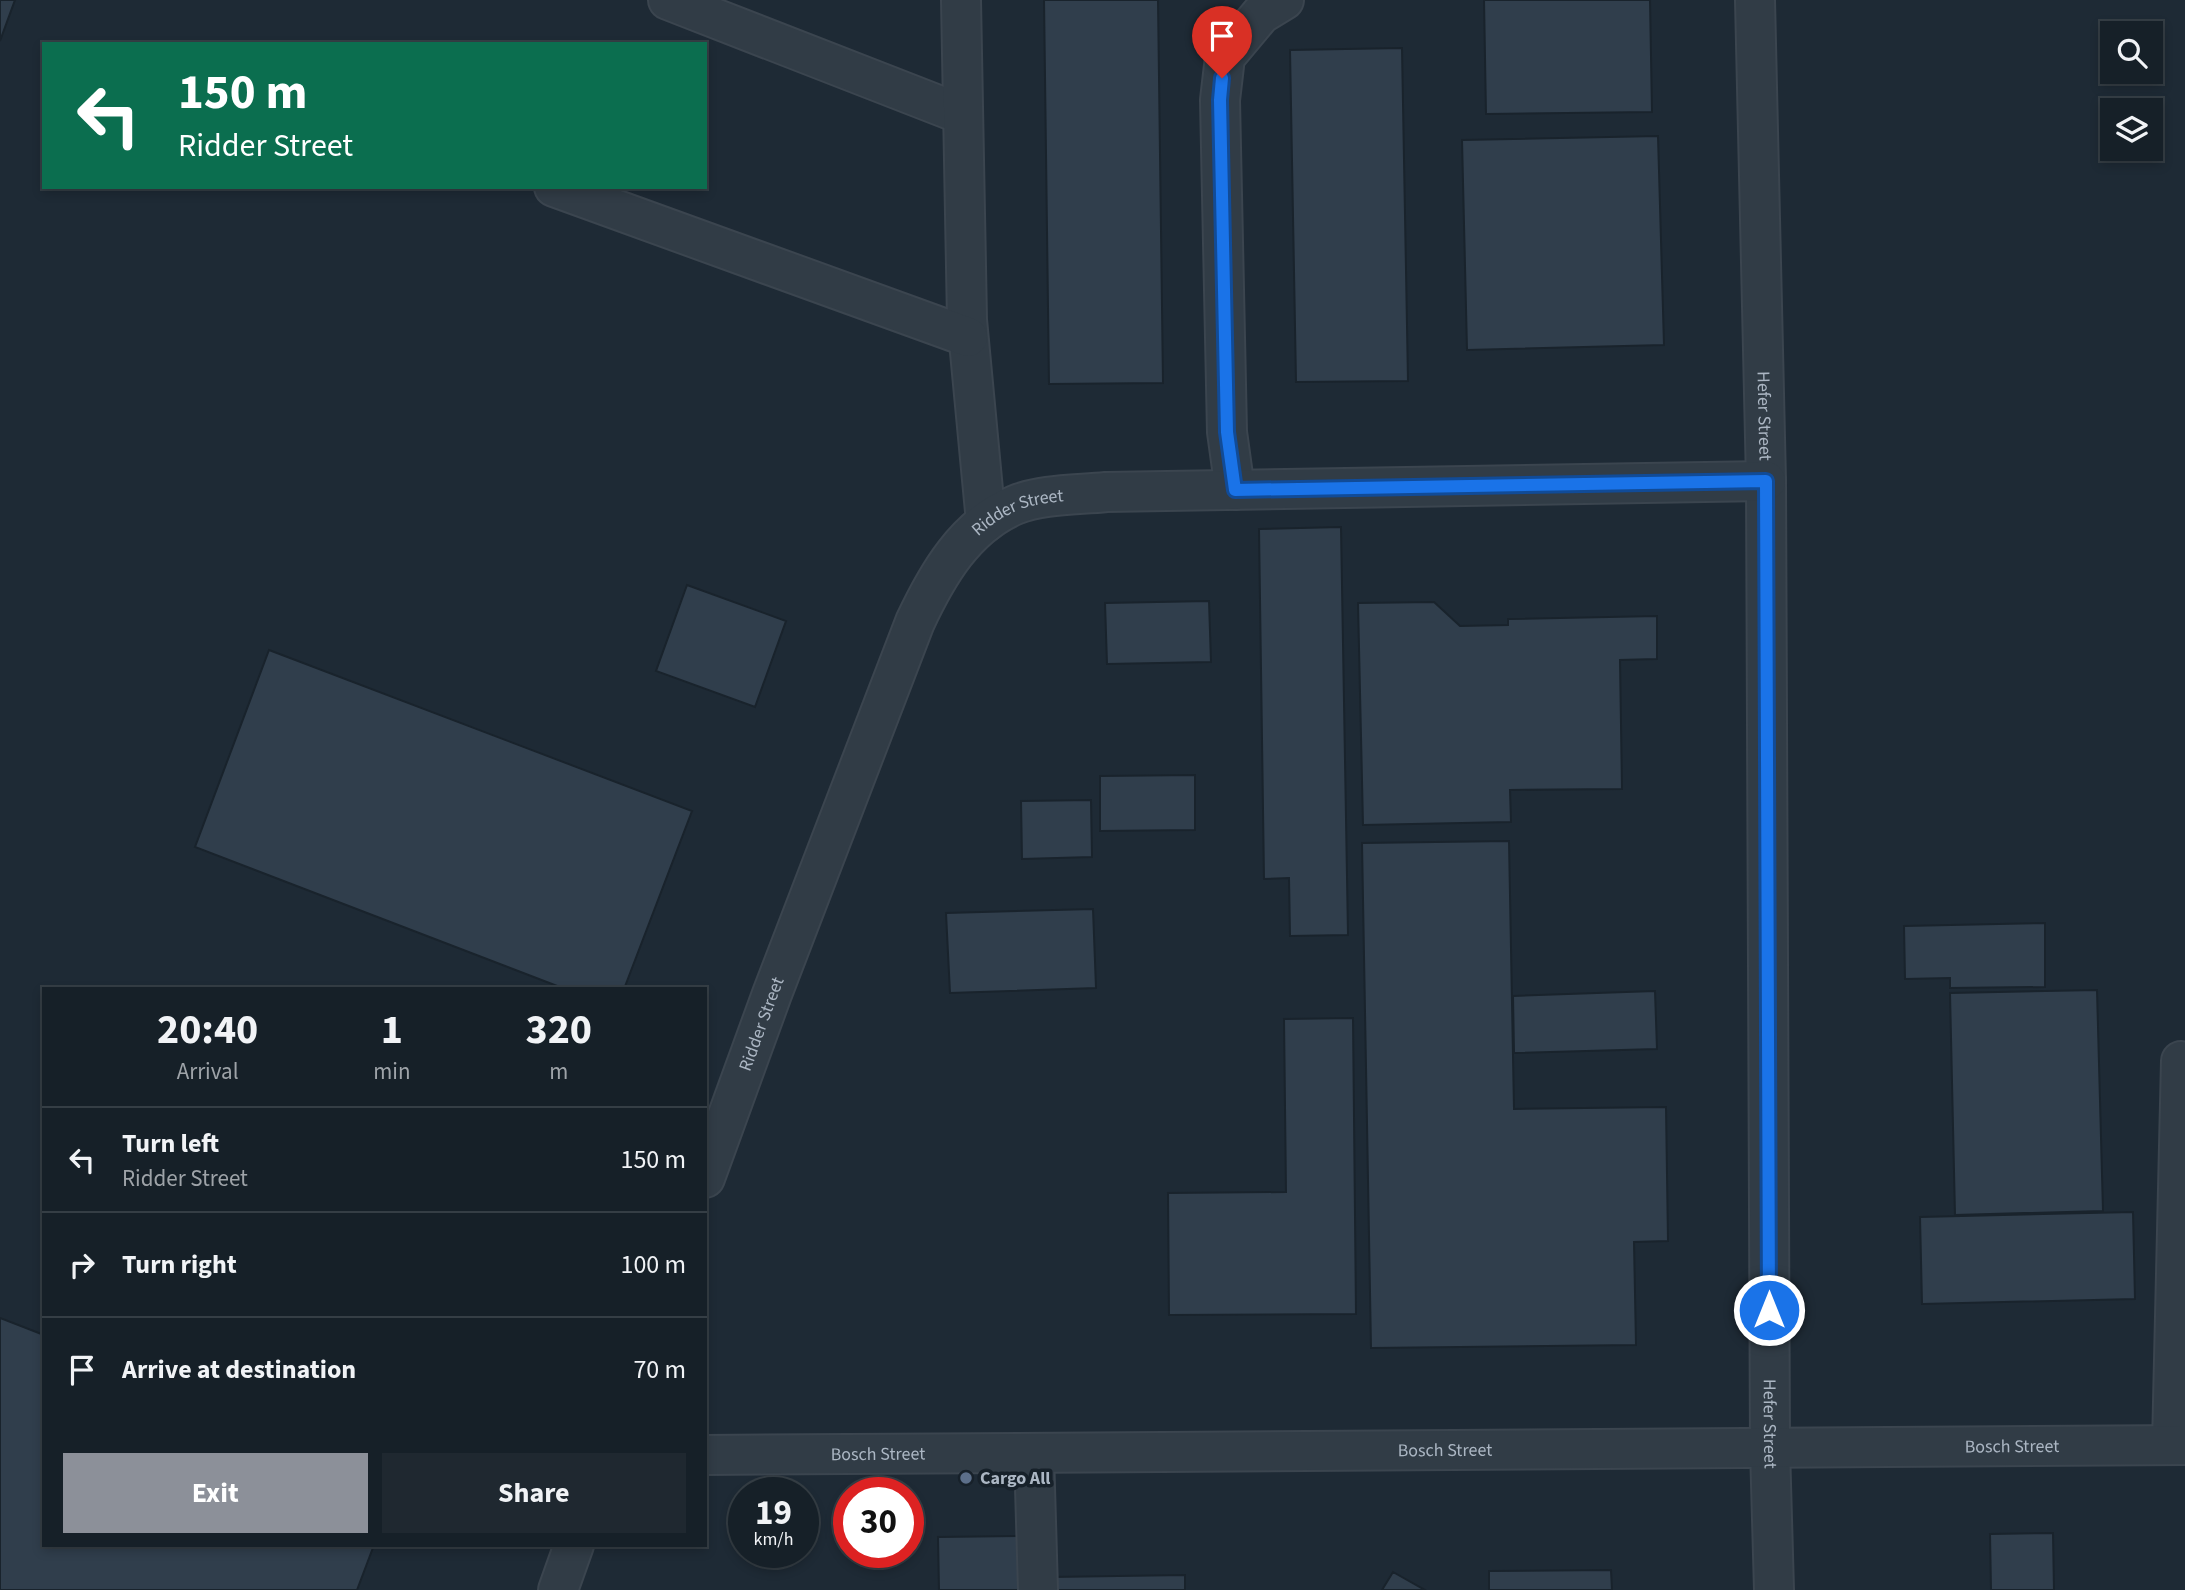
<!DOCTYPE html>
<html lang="en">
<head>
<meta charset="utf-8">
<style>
	:root { --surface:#162028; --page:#1f2830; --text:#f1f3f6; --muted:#9ea3a8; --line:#353e45; --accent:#8c9099 }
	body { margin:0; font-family:"Source Sans 3",sans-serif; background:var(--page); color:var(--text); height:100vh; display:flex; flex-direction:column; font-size:26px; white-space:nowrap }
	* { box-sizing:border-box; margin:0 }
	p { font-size:23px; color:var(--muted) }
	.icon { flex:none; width:38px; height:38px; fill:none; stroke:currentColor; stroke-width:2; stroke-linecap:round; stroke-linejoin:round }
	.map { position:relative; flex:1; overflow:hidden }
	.panel { position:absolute; left:42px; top:987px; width:665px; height:560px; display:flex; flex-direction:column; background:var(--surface); border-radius:0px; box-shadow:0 4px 10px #0003,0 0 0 2px var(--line) }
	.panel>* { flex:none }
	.guide { position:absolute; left:42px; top:42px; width:665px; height:147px; border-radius:0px; box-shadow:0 4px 10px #0003,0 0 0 2px var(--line); background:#0b6e4f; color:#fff; overflow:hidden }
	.fabs { position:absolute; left:2100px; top:21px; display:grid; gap:14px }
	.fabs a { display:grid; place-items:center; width:63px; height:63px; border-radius:0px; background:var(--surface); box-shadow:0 4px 10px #0003,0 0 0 2px var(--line); font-size:35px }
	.speed { position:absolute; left:728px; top:1477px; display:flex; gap:14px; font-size:35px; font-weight:700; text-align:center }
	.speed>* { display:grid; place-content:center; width:91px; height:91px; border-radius:50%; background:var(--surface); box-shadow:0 4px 10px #0003,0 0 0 2px var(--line); line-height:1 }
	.speed small { font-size:18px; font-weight:400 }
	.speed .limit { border:10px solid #d22; background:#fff; color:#111 }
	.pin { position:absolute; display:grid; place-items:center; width:60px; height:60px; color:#fff; margin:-72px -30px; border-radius:50% 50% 50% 0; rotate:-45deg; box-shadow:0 0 7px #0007 }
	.pin .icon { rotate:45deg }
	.me { position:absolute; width:77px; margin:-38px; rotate:0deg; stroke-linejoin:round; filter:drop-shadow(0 0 5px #0008) }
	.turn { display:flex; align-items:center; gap:24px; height:147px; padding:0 21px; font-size:32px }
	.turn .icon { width:91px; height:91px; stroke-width:2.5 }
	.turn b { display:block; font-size:49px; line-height:60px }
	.eta { display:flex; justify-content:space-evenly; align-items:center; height:119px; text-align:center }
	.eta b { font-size:42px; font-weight:700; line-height:49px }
	.primary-button { display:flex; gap:14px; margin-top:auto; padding:14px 21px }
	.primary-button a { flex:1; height:80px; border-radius:0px; background:var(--accent); color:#fff; font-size:28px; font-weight:700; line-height:80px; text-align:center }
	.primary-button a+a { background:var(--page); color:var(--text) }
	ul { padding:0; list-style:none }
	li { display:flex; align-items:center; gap:21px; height:105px; padding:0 21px; border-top:2px solid var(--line) }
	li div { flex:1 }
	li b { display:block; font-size:26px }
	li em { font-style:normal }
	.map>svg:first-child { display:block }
</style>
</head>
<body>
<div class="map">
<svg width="2185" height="1590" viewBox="0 0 2185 1590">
	<rect width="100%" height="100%" fill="#1e2a35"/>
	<!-- building -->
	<path fill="#303e4c" stroke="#19232c" stroke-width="2" d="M 0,0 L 15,0 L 0,41 Z
		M 1044,0 L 1158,0 L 1163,383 L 1049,384 Z
		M 1484,0 L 1650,0 L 1652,112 L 1486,114 Z
		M 1402,48 L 1408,381 L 1296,382 L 1290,50 Z
		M 1658,136 L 1664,345 L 1467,350 L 1462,140 Z
		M 1341,527 L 1348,935 L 1290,936 L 1289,878 L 1264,879 L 1259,529 Z
		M 687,585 L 786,621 L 755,707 L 656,671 Z
		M 1209,601 L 1211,662 L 1107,664 L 1105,603 Z
		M 1434,602 L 1460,626 L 1508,625 L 1508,619 L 1657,616 L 1657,659 L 1620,660 L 1622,789 L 1510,790 L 1511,822 L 1363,825 L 1358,603 Z
		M 269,650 L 692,811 L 624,989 L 565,989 L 195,847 Z
		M 1195,775 L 1195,830 L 1100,831 L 1100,776 Z
		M 1091,800 L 1092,857 L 1022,859 L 1021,801 Z
		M 1509,841 L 1514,1109 L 1666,1107 L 1668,1241 L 1634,1242 L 1636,1345 L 1371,1348 L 1362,843 Z
		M 1093,909 L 1096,988 L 950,993 L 946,913 Z
		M 2045,923 L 2045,987 L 1950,988 L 1950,978 L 1905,979 L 1904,926 Z
		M 2097,990 L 2103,1211 L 1955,1215 L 1950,993 Z
		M 1655,991 L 1657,1049 L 1514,1053 L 1513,996 Z
		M 1353,1018 L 1356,1314 L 1169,1315 L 1168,1193 L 1286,1192 L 1284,1019 Z
		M 2133,1212 L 2135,1299 L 1922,1304 L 1920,1217 Z
		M 0,1318 L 44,1335 L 44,1545 L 374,1545 L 357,1590 L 0,1590 Z
		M 2053,1533 L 2054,1590 L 1991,1590 L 1990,1534 Z
		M 1025,1536 L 1026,1590 L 939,1590 L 938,1537 Z
		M 1611,1570 L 1612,1590 L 1489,1590 L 1489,1571 Z
		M 1393,1572 L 1425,1590 L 1382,1590 Z
		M 1185,1575 L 1185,1590 L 1051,1590 L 1051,1577 Z"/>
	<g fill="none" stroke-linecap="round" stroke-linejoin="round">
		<!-- minor casing -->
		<g stroke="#3b454f" stroke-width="42">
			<g id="minor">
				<path d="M 668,0 L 961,114"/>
				<path d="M 961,0 L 967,320 L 986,522"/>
				<path id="s1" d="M 1755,0 L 1766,481 L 1770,1448 L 1774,1590"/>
				<path d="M 554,187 L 968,337"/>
				<path d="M 1235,490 L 1227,432 L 1220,100 L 1225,57 L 1261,14 L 1284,0"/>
				<path id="s2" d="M 705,1178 L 772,994 L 915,622 C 937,575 965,526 1015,505 C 1042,494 1077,495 1106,492 L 1766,481"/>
				<path d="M 2172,1445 L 2181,1061"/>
				<path d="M 1034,1453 L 1038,1590"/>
				<path id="s3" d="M 705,1455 L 2185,1445"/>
				<path d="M 558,1590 L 574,1545"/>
			</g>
		</g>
		<!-- minor -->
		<use href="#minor" stroke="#313c46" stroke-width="38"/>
	</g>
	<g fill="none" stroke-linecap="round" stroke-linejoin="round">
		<!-- route casing -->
		<g stroke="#114b97" stroke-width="18">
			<path id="route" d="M 1222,78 L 1220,100 L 1227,432 L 1235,490 L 1766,481 L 1769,1310"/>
		</g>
		<!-- route -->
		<use href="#route" stroke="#1a73e8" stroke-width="12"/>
	</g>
	<!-- markers -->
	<circle fill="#5c6f8a" stroke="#17212a" stroke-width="2.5" cx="966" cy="1478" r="7"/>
	<g text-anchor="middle" stroke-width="7" stroke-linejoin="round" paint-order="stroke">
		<!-- street labels -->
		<g font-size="18" fill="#abb6c3" stroke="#17212a">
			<text dy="6" stroke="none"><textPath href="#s1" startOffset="416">Hefer Street</textPath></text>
			<text dy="6" stroke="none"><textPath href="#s2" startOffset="752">Ridder Street</textPath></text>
			<text dy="6" stroke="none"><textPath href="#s2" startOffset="164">Ridder Street</textPath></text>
			<text dy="6" stroke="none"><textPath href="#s1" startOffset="1424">Hefer Street</textPath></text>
			<text dy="6" stroke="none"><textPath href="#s3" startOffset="1307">Bosch Street</textPath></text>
			<text dy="6" stroke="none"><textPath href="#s3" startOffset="740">Bosch Street</textPath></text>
			<text dy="6" stroke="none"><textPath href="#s3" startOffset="173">Bosch Street</textPath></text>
		</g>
		<!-- poi labels -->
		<g font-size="18" font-weight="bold" fill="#abb6c3" stroke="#17212a" text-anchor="start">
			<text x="980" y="1484">Cargo All</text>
		</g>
	</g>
</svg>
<div class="fabs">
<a><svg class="icon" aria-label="search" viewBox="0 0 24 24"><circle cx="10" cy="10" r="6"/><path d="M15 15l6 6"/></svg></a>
<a><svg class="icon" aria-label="layers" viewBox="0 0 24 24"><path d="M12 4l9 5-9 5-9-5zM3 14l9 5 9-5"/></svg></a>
</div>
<div class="speed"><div>19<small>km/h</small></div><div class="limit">30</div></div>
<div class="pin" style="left:1222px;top:78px;background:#d93025"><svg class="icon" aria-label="arrive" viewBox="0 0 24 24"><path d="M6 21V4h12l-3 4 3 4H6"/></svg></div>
<svg class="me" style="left:1769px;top:1310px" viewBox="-20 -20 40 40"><circle r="17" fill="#1a73e8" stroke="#fff" stroke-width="3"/><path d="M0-11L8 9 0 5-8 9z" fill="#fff"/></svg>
<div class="guide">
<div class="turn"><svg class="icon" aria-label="left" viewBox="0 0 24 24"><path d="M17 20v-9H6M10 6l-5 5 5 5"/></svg><div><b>150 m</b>Ridder Street</div></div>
</div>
<section class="panel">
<div class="eta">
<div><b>20:40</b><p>Arrival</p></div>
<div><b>1</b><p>min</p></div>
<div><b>320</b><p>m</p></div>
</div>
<ul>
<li><svg class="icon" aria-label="left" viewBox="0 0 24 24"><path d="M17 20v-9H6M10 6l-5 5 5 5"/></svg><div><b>Turn left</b><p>Ridder Street</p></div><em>150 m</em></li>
<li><svg class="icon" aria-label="right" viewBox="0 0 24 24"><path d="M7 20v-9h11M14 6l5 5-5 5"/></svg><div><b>Turn right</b></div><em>100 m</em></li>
<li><svg class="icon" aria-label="arrive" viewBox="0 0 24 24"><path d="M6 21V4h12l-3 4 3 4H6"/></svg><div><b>Arrive at destination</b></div><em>70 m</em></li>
</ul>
<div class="primary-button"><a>Exit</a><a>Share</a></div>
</section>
</div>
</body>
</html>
